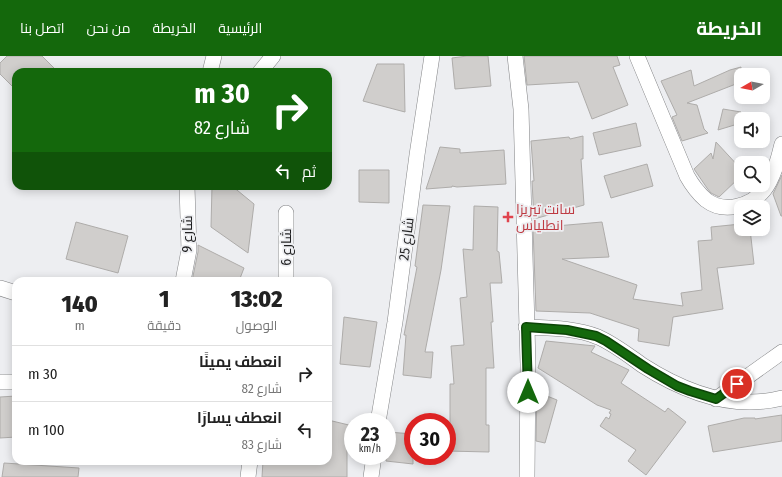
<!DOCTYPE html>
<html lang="ar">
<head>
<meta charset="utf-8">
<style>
	:root { --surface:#fff; --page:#f6f6f6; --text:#222; --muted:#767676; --line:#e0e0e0; --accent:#14680c }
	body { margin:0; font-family:"Fira Sans Condensed",Cairo,sans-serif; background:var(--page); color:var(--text); direction:rtl; height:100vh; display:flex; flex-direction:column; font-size:15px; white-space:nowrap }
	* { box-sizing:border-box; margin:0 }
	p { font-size:13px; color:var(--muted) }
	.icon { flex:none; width:22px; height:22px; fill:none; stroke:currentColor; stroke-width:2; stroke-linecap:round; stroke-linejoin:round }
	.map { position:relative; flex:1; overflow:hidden; direction:ltr }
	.sheet { position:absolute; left:12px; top:221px; width:320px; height:188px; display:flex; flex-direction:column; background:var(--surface); border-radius:12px; box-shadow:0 2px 10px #0003; direction:rtl }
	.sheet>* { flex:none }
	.top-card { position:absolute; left:12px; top:12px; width:320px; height:122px; border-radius:12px; box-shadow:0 2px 10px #0003; direction:rtl; background:#14680c; color:#fff; overflow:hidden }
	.needle { width:26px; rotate:261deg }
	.buttons { position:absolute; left:734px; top:12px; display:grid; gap:8px }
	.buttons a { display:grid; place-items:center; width:36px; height:36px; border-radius:8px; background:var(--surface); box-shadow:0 2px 10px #0003; font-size:20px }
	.speed { position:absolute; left:344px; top:357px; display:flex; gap:8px; font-size:20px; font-weight:700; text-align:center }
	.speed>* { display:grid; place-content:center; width:52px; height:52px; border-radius:50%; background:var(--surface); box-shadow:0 2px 10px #0003; line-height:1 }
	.speed small { font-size:10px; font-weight:400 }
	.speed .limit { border:6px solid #d22; background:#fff; color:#111 }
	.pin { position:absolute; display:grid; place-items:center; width:34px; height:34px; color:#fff; margin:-17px; border:2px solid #fff; border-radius:50%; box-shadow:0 1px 4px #0007 }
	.me { position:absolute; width:44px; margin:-22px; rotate:0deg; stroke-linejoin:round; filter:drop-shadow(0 0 3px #0008) }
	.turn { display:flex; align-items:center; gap:14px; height:84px; padding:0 16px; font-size:18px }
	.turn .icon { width:52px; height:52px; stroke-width:2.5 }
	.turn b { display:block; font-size:28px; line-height:34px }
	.then { display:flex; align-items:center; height:38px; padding:0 16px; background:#0003; gap:8px; font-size:15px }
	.eta { display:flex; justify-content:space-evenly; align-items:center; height:68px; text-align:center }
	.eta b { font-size:24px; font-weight:800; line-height:28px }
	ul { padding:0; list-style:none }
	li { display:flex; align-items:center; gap:12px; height:56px; padding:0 16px; border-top:1px solid var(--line) }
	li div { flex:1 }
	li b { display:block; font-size:15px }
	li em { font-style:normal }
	header { display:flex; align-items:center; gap:24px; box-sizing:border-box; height:56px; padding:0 20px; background:var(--accent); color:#fff }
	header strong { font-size:19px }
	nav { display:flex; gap:22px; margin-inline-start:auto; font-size:14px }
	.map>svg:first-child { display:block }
</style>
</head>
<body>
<header>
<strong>الخريطة</strong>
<nav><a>الرئيسية</a><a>الخريطة</a><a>من نحن</a><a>اتصل بنا</a></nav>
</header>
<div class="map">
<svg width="782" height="421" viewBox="0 0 782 421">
	<rect width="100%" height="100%" fill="#edeef1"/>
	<!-- building -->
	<path fill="#d0cecc" stroke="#aeacaa" d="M 7,0 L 42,0 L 58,16 L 16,16 L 16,34 L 0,18 L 0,7 Z
		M 467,0 L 488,0 L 491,30 L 455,33 L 452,2 Z
		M 524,0 L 617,0 L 620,9 L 613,11 L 628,49 L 592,63 L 578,26 L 527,29 Z
		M 377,8 L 404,8 L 405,56 L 363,45 Z
		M 741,11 L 741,26 L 687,47 L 697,49 L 704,73 L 708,77 L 682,85 L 672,61 L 677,59 L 661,25 L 691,14 L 694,30 L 730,14 Z
		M 723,53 L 741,56 L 741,67 L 718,74 Z
		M 636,67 L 641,90 L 599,99 L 593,77 Z
		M 583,80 L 583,103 L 581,103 L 584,149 L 534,163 L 532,125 L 534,125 L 531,85 L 569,81 L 570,83 Z
		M 716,86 L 741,113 L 741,120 L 719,141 L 711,137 L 707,132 L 694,113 L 711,97 L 713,103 Z
		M 440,91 L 460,93 L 460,97 L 504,94 L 506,128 L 457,131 L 452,130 L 452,131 L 426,133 Z
		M 647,108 L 653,130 L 611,142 L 604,120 Z
		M 359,114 L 389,114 L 389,147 L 359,146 Z
		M 782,119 L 782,160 L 781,160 L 773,138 Z
		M 212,130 L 232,130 L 254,148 L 248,197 L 211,171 Z
		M 423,149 L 450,150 L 441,214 L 425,296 L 433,296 L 431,322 L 403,319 L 406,279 L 404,279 L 417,211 L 415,210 Z
		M 474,150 L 498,151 L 497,195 L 499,196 L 502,227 L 490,227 L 493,266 L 491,266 L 494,312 L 486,312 L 486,369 L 489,369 L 489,396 L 447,395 L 447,369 L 450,369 L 450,328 L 454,328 L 451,290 L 464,289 L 460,242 L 467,241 L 463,193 L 473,194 Z
		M 76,166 L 128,180 L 118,217 L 66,203 Z
		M 602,166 L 609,201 L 562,203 L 637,229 L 633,243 L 683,250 L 681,237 L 702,234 L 698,185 L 712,184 L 711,171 L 741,168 L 741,173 L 750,173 L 754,208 L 717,212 L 723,253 L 673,261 L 669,290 L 638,285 L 639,273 L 590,257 L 536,255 L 533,172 Z
		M 198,189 L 244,212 L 239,225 L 192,225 L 198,196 Z
		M 344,261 L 377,266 L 370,311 L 340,308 Z
		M 546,285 L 595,290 L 591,296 L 629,314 L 621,327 L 665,356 L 668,352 L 686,366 L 646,419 L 628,405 L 636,394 L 600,370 L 606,361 L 609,363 L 611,358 L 609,357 L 611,354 L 597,349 L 538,312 Z
		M 537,336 L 557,344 L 545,387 L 536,385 Z
		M 16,340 L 16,381 L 0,382 L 0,341 Z
		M 782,359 L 782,385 L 713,396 L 708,370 L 744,362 L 755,362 L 755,363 Z
		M 328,364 L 353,370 L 353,394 L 347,392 L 347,421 L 262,421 L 263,405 L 328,405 Z
		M 388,376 L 413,378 L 413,408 L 386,405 Z
		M 4,407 L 79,412 L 78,421 L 2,421 Z"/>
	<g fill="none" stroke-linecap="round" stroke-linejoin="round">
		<!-- minor casing -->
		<g stroke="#838486" stroke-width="16">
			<path id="minor" d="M 515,0 L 521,53 L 528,308 L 527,421
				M 637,0 L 687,120 C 692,129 698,137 706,144 C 724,158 751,150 764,134 C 773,123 779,101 782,88
				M 210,16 L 214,0
				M 260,16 L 273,0
				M 183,225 L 189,194 L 187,130
				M 286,225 L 286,157
				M 0,232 L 16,237
				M 526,271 C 550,272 576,272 598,281 C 614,288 628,299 642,309 C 684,336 732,355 782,342
				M 0,326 L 16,326
				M 716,343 L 782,296
				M 378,366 L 395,266 L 417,99 L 432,0
				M 248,421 L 250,405
				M 371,421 L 374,400"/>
		</g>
		<!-- minor -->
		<use href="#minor" stroke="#fff" stroke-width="15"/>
	</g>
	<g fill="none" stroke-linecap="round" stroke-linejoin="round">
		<!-- route casing -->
		<g stroke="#0d4408" stroke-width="10">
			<path id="route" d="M 528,336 L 526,271 L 567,274 L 596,280 L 606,285 L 648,313 L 677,330 L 690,335 L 716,343 L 737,328"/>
		</g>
		<!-- route -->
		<use href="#route" stroke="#14680c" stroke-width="7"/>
	</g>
	<!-- markers -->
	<path fill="#e0444e" stroke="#edeef1" stroke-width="1.5" d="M506 155h4v4h4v4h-4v4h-4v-4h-4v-4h4z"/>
	<g text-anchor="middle" stroke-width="3.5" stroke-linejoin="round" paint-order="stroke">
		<!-- health labels -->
		<g font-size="14" fill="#be3a42" stroke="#edeef1" text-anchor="start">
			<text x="516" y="158">سانت تيريزا<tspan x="516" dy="16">انطلياس</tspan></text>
		</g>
		<!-- street labels -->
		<g font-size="14" fill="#1f1f20" stroke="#edeef1">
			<text transform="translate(187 178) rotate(-90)" y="5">شارع 9</text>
			<text transform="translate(406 183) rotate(-83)" y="5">شارع 25</text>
			<text transform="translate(286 191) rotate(-90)" y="5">شارع 6</text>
		</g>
	</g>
</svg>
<div class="buttons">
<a><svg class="needle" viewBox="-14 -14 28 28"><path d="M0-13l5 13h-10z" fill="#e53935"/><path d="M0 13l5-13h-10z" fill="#767676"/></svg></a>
<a><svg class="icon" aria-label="sound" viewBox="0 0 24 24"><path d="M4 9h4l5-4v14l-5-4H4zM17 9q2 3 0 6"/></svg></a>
<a><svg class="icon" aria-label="search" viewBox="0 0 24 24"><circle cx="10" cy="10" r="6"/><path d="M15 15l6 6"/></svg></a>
<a><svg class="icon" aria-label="layers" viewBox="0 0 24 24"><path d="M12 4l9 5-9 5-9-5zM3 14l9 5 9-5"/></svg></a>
</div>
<div class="speed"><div>23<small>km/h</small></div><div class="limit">30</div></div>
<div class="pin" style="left:737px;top:328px;background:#d93025"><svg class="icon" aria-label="arrive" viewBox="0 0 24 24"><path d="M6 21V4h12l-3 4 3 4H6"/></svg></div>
<svg class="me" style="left:528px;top:336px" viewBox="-20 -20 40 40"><circle r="19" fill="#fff"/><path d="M0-13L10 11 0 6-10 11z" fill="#14680c"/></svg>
<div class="top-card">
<div class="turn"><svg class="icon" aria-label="right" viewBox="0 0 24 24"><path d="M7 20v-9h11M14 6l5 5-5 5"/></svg><div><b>30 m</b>شارع 82</div></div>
<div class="then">ثم<svg class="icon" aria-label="left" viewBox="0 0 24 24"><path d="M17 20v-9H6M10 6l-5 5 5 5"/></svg></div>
</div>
<section class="sheet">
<div class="eta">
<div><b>13:02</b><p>الوصول</p></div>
<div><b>1</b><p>دقيقة</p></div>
<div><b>140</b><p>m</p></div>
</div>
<ul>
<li><svg class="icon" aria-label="right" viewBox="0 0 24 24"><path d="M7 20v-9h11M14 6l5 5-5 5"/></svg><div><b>انعطف يمينًا</b><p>شارع 82</p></div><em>30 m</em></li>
<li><svg class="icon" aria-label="left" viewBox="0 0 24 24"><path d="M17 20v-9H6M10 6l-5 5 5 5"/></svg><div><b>انعطف يسارًا</b><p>شارع 83</p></div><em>100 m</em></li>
</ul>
</section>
</div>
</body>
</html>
